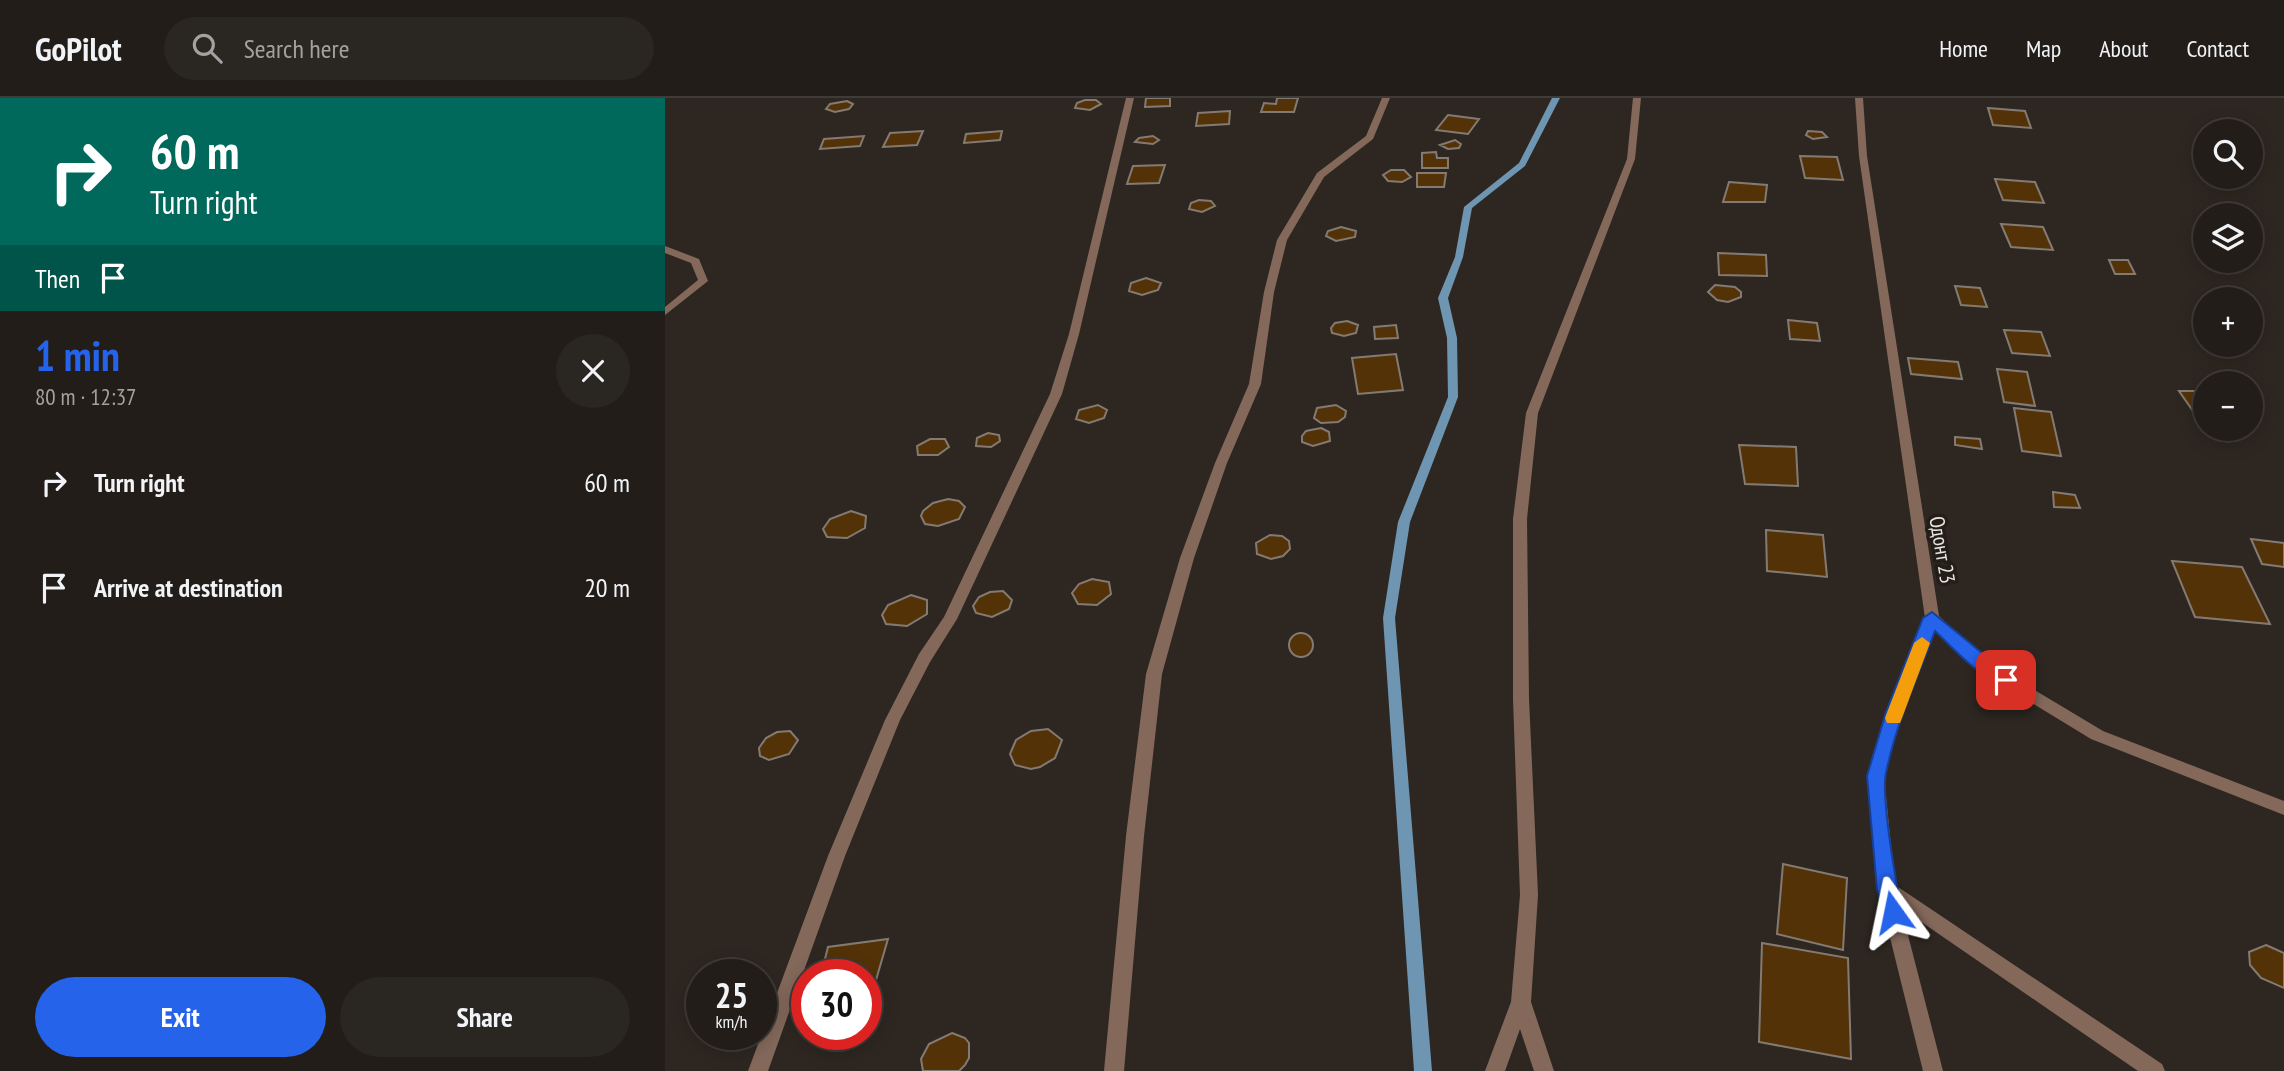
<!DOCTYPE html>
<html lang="en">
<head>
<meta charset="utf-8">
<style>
	:root { --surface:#221d19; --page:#2a2622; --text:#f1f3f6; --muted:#a2a2a2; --line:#3f3b38; --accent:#2563eb }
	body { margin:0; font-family:"PT Sans Narrow",sans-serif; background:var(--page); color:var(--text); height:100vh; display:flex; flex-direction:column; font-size:26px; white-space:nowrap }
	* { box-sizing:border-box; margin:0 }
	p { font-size:23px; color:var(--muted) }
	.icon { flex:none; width:38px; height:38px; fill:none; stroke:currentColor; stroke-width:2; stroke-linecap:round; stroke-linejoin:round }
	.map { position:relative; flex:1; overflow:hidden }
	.details { display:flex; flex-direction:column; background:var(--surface); width:665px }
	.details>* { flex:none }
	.banner { background:#00695c; color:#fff; overflow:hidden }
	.fabs { position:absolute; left:1528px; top:21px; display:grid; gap:14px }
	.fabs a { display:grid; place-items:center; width:70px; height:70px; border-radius:50%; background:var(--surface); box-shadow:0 4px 18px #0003,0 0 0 2px var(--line); font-size:35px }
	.speed { position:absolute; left:21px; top:861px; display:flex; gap:14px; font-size:35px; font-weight:700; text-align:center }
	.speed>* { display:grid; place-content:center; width:91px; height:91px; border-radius:50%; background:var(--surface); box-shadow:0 4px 18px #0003,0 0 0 2px var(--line); line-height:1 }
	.speed small { font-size:18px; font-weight:400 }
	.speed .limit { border:10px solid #d22; background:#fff; color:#111 }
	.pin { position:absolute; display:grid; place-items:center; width:60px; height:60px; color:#fff; margin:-30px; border-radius:14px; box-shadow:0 4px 10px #0006 }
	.me { position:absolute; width:77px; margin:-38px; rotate:348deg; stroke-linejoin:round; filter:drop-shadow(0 0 5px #0008) }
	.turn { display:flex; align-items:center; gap:24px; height:147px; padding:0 35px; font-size:32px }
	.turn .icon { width:91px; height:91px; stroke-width:2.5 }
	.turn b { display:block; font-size:49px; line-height:60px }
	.then { display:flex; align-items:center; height:66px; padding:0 35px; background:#0003; gap:14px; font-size:26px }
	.round { display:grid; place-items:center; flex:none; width:74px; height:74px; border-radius:37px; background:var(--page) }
	.headline { display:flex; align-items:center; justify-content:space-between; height:119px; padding:0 35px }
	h1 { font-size:42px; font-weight:800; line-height:52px; color:var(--accent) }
	.action { display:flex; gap:14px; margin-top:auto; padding:14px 35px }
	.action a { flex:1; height:80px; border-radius:42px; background:var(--accent); color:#fff; font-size:28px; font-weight:800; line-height:80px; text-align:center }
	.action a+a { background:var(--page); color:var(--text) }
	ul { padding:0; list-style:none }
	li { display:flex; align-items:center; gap:21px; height:105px; padding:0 35px }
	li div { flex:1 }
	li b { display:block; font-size:26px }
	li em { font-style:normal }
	header { display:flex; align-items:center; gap:42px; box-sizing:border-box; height:98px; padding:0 35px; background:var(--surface); border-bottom:2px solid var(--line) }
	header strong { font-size:33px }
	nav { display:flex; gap:38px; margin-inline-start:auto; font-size:24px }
	.search { width:490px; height:63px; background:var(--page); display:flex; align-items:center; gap:18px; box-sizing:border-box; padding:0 24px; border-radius:38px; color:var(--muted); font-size:26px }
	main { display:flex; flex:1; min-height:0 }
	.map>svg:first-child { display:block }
</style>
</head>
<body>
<header>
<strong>GoPilot</strong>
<div class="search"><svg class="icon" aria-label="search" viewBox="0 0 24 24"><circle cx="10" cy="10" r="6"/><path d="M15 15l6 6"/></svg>Search here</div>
<nav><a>Home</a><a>Map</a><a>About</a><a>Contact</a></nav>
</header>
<main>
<section class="details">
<div class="banner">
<div class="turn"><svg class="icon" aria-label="right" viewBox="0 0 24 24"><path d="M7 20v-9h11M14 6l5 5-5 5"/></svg><div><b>60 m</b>Turn right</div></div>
<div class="then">Then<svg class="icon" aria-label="arrive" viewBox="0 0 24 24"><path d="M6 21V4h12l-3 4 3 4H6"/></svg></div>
</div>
<div class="headline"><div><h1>1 min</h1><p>80 m · 12:37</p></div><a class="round"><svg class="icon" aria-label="close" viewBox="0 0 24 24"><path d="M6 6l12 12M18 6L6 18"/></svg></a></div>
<ul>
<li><svg class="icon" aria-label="right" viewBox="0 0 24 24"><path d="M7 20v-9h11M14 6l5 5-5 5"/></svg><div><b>Turn right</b></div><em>60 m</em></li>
<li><svg class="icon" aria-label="arrive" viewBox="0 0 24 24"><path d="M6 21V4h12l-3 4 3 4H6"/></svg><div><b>Arrive at destination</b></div><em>20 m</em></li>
</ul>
<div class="action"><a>Exit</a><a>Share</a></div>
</section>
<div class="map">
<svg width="1619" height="973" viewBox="0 0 1619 973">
	<rect width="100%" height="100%" fill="#2e2721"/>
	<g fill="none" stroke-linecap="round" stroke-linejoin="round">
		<!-- stream -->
		<path fill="#6e96b2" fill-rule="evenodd" d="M 887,0 L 895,0 L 860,68 L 807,110 L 798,159 L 783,200 L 792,240 L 793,299 L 745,424 L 730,520 L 767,973 L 749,973 L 718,520 L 733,424 L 783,299 L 782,240 L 773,200 L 790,159 L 799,109 L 854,65 Z"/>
	</g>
	<!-- building -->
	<path fill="#543207" stroke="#837b73" stroke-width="2" d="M 481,0 L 505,0 L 505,8 L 480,9 Z
		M 612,0 L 633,0 L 629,14 L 596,14 L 599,5 L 611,6 Z
		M 420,2 L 431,2 L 436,6 L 425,12 L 410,10 L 412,5 Z
		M 182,3 L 188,6 L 184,11 L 170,14 L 161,11 L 165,6 Z
		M 1323,10 L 1360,13 L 1366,30 L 1328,27 Z
		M 565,13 L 564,26 L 531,28 L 533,15 Z
		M 783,17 L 814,21 L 803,36 L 771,32 Z
		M 258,33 L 252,47 L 218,49 L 225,35 Z
		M 337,33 L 335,42 L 299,45 L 301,36 Z
		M 1143,33 L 1157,34 L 1162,39 L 1148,41 L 1141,37 Z
		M 199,38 L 195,48 L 155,51 L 159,41 Z
		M 488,38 L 494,42 L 488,46 L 470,44 L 474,40 Z
		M 790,42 L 796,46 L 794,50 L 783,51 L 775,47 Z
		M 771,54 L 772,60 L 783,60 L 783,70 L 757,70 L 757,55 Z
		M 1135,58 L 1172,59 L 1178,82 L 1140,80 Z
		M 500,67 L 494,85 L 462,86 L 468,68 Z
		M 726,72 L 739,72 L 746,79 L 737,84 L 723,83 L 718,77 Z
		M 752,75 L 781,75 L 779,89 L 752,89 Z
		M 1330,81 L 1370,84 L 1379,105 L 1338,102 Z
		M 1064,84 L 1102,87 L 1100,104 L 1058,104 Z
		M 534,102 L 546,103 L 550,108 L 537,114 L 524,111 L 526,105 Z
		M 1336,126 L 1378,129 L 1388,152 L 1346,149 Z
		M 676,129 L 691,133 L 690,139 L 671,143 L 661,138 L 663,133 Z
		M 1053,155 L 1101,157 L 1102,178 L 1054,177 Z
		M 1444,162 L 1463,162 L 1470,176 L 1450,176 Z
		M 481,180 L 496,185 L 493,192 L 477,197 L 464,193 L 466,185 Z
		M 1050,187 L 1070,189 L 1076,194 L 1076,199 L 1063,204 L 1052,202 L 1043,194 Z
		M 1290,188 L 1315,190 L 1322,209 L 1296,207 Z
		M 1123,222 L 1152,225 L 1155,243 L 1125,241 Z
		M 682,223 L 693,227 L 691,235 L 679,238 L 667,235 L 666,230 L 670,225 Z
		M 731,227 L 733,240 L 710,241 L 709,229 Z
		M 1339,232 L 1376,234 L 1385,258 L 1347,255 Z
		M 731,256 L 738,292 L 693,296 L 687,260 Z
		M 1243,260 L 1293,264 L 1297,281 L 1246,276 Z
		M 1332,271 L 1362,274 L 1370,308 L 1339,304 Z
		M 1514,293 L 1540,293 L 1540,313 L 1528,313 Z
		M 433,307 L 442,312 L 439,320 L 424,325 L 411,321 L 414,312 Z
		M 671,307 L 681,313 L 680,319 L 673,324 L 656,325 L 649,320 L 652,310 Z
		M 1349,310 L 1386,314 L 1396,358 L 1357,353 Z
		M 656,330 L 664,334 L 665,343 L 648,348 L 637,344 L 637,338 L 641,333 Z
		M 323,335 L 334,337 L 335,343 L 326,349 L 311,348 L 312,340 Z
		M 1290,339 L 1315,341 L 1317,351 L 1290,347 Z
		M 265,341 L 280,341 L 284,349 L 273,357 L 253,357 L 252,348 Z
		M 1074,347 L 1131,349 L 1133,388 L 1080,386 Z
		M 1388,394 L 1410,397 L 1415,410 L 1389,409 Z
		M 283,401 L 294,403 L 300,409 L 294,421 L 273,428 L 260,426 L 256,418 L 258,413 L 268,405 Z
		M 186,413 L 201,418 L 200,430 L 182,440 L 162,439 L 158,431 L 165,421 Z
		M 1101,432 L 1158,437 L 1162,479 L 1102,473 Z
		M 605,437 L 617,438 L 624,443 L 625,451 L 618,458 L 606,461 L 592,456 L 591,445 Z
		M 1586,441 L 1619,445 L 1619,469 L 1597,466 Z
		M 1507,463 L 1577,469 L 1605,526 L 1530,519 Z
		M 427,481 L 444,484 L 446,496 L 432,507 L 413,506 L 407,495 L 414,486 Z
		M 338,493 L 347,502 L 344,511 L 327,519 L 311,515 L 308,508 L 314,499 L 325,494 Z
		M 246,497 L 262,502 L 262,516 L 242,528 L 221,526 L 217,517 L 223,507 Z
		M624 547a12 12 0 1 1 24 0a12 12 0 1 1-24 0Z
		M 383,631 L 397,642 L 390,660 L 375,669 L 366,671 L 350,667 L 345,656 L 351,642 L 366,633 Z
		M 125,633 L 133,642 L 124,656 L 104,662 L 95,658 L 94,650 L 101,640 L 112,634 Z
		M 1118,766 L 1182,780 L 1178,852 L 1112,836 Z
		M 223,841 L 206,899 L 201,899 L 201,877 L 156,877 L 163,849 Z
		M 1097,845 L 1183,860 L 1186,961 L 1094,944 Z
		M 1601,847 L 1619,855 L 1619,890 L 1596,880 L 1585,867 L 1584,854 Z
		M 287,935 L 300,940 L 304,945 L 304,960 L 300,967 L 294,973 L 258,973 L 256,961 L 264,946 Z"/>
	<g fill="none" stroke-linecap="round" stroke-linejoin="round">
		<!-- minor -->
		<path fill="#84695b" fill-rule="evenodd" d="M 461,0 L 469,0 L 414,236 L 397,296 L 292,521 L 265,564 L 235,622 L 180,758 L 103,973 L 83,973 L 163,758 L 220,622 L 254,556 L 279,519 L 385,296 L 404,236 Z
			M 717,0 L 725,0 L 708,41 L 659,79 L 622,142 L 609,194 L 596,286 L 562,365 L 529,460 L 497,576 L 479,738 L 459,973 L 439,973 L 461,738 L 481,576 L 515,460 L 550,365 L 584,286 L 599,194 L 612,142 L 652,75 L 701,38 Z
			M 968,0 L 976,0 L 970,61 L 873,315 L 862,421 L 864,601 L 873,797 L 866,904 L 889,973 L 869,973 L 855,931 L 840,973 L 820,973 L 846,904 L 855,797 L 848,601 L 848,421 L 861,315 L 962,61 Z
			M 1190,0 L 1198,0 L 1202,58 L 1274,518 L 1323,564 L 1438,633 L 1619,703 L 1619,717 L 1426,641 L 1313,572 L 1270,531 L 1238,614 L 1219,678 L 1230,787 L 1497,966 L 1500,973 L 1473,973 L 1236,810 L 1278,973 L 1258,973 L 1213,791 L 1203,678 L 1222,614 L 1260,520 L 1194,58 Z
			M 0,148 L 34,161 L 43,183 L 0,217 L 0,209 L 33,182 L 26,165 L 0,155 Z"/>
	</g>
	<!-- route -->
	<path fill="#2563eb" stroke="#184099" stroke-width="2" d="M 1267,514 L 1350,582 L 1347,586 C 1326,593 1285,547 1270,533 C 1252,579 1231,626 1221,675 C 1216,698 1231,789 1238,814 L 1235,820 L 1228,823 L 1221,820 L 1212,791 L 1202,678 L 1221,614 L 1258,520 Z"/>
	<!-- slow -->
	<path fill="#f59e0b" d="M 1257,539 L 1265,545 L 1237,620 L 1235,625 L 1222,625 L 1220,620 L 1249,545 Z"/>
	<g text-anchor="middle" stroke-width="7" stroke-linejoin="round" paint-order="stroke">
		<!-- street labels -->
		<g font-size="21" fill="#e9e5e0" stroke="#241e18">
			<text transform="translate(1277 452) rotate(80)" y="7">Одонт 23</text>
		</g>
	</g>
</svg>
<div class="fabs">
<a><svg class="icon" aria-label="search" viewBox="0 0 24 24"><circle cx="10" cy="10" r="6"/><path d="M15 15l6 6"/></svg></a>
<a><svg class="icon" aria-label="layers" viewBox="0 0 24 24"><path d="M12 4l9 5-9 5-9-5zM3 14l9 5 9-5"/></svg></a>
<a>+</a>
<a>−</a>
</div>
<div class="speed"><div>25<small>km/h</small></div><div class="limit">30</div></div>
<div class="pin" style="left:1341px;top:582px;background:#d93025"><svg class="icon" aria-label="arrive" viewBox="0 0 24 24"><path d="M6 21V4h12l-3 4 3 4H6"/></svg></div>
<svg class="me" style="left:1228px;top:814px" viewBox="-20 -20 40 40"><path d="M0-17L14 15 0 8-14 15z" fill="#2563eb" stroke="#fff" stroke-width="4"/></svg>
</div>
</main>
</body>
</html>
